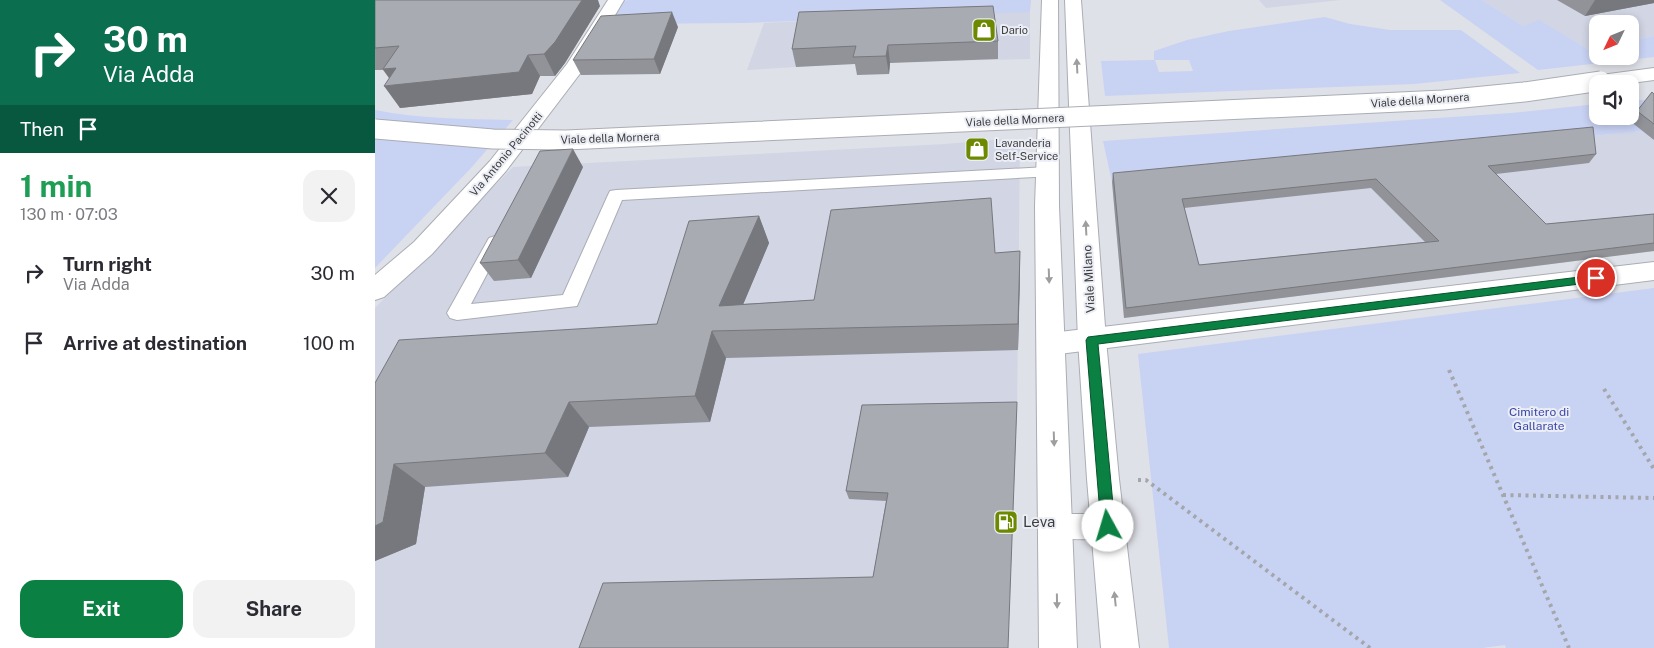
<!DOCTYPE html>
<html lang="en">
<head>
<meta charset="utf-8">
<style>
	:root { --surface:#fff; --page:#f2f2f3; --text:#2b2b33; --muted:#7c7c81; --accent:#0b8043 }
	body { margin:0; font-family:"Public Sans",sans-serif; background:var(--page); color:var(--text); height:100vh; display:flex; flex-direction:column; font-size:19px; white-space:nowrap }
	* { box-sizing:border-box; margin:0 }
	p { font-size:16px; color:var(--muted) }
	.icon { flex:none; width:28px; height:28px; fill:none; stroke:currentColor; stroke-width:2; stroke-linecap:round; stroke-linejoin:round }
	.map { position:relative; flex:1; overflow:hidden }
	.drawer { display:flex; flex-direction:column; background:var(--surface); width:375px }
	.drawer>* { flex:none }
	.banner { background:#0b6e4f; color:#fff; overflow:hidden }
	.needle { width:32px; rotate:227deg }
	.controls { position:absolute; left:1214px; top:15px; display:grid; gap:10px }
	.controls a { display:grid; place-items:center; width:50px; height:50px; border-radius:10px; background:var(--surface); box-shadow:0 2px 8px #0003; font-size:25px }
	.pin { position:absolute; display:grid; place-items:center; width:42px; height:42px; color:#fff; margin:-21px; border:2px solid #fff; border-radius:50%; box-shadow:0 1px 5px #0007 }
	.me { position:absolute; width:55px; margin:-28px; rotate:354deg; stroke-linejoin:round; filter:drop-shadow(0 0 4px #0008) }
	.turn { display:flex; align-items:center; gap:18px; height:105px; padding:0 20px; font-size:22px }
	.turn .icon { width:65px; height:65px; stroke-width:2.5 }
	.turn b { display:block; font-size:35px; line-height:42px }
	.then { display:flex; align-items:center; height:48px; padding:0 20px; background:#0003; gap:10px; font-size:19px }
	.round { display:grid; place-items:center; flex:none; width:52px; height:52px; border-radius:15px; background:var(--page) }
	.summary { display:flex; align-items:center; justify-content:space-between; height:85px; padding:0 20px }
	h1 { font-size:30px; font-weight:700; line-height:38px; color:#1e9e55 }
	.button { display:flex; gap:10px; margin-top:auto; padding:10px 20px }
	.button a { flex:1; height:58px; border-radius:15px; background:var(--accent); color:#fff; font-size:20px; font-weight:700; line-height:58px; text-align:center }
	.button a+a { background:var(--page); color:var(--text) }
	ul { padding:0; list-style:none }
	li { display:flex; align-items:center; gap:15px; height:70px; padding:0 20px }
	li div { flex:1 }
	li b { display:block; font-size:19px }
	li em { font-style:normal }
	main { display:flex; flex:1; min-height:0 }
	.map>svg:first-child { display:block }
</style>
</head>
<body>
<main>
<section class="drawer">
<div class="banner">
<div class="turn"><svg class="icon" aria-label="right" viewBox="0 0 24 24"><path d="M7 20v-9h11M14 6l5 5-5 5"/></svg><div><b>30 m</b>Via Adda</div></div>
<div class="then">Then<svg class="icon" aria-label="arrive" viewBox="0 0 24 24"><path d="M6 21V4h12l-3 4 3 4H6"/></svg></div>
</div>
<div class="summary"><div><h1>1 min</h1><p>130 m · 07:03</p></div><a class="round"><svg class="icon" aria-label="close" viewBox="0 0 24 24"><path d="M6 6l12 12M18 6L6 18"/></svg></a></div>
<ul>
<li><svg class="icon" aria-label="right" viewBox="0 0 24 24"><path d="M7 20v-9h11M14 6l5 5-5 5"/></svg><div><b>Turn right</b><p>Via Adda</p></div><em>30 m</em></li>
<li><svg class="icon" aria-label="arrive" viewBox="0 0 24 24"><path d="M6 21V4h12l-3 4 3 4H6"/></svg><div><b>Arrive at destination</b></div><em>100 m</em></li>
</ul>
<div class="button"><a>Exit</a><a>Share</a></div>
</section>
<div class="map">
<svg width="1279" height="648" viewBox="0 0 1279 648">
	<rect width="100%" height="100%" fill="#dfe1e8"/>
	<!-- built -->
	<path fill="#d1d5e4" d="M 884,0 L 966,0 L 891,8 Z
		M 1107,0 L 1279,0 L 1279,36 L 1255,41 L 1255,24 L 1222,24 L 1222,48 L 1214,50 L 1164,21 L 1148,26 Z
		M 625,12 L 655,12 L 655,59 L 484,63 L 372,70 L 389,23 Z
		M 1279,130 L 1279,251 L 749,318 L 737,182 Z
		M 631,139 L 645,139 L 642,410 L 633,648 L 0,648 L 0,308 L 138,167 L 570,144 Z"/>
	<!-- green -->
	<path fill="#c8d2f3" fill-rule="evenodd" d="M 254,0 L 656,0 L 655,12 L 369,23 L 235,24 L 248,1 Z
		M 1065,0 L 1107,0 L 1148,26 L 1164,20 L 1214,50 L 1222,48 L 1222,56 L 1255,56 L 1255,41 L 1279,36 L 1279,57 L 1163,70 Z
		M 950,17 L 975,24 L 1015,30 L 1086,30 L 1145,73 L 1039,84 L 730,96 L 726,61 L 779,60 L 779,51 L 812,40 L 854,31 ZM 780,60 L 814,60 L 818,71 L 784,72 Z
		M 1255,100 L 1279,100 L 1279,130 L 737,182 L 728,141 L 1136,113 L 1222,104 L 1222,116 L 1255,116 Z
		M 0,110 C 45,119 93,119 138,120 L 96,168 L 0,268 Z
		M 1279,288 L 1279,648 L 1131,648 L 1130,645 L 1107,648 L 794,648 L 763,354 Z"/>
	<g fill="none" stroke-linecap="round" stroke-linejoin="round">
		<!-- service casing -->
		<g stroke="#abadb4" stroke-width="2">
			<path id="service" d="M 672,167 L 678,168 L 680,172 L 678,176 L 247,200 L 202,306 L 82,320 L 75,318 L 72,313 L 114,238 L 120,236 L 126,238 L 129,242 L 96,304 L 188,295 L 233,195 L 235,191 L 241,190 Z
				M 681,514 L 733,514 L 742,518 L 745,526 L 742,534 C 726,541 688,541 672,534 L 669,526 L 672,518 Z"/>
		</g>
		<!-- minor casing -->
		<g stroke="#abadb4" stroke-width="2">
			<path id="minor" d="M 233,0 L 249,0 L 207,71 L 131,171 L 57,254 L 9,297 L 0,300 L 0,275 L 39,242 L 115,161 L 192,64 Z
				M 1279,262 L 1279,280 L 676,355 L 666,352 L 662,344 L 666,336 L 676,333 Z"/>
		</g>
		<!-- tertiary casing -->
		<g stroke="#abadb4" stroke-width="2">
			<path id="tertiary" d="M 667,0 L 683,0 L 684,206 L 702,648 L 664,648 L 660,206 Z
				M 690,0 L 706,0 L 731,340 L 744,479 L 764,648 L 726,648 L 712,479 L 703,340 Z"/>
		</g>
		<!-- secondary casing -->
		<g stroke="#abadb4" stroke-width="2">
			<path id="secondary" d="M 1279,68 L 1279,80 L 1249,84 L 1222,84 L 1222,86 L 1216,81 L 1219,77 L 1226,75 Z"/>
		</g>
		<!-- path -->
		<path stroke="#a4a6ab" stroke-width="4" stroke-dasharray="3 4.5" stroke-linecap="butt" d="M 1074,370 L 1194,648
			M 1229,389 L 1279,469
			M 763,480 L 771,480 L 995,648
			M 1128,495 L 1279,498"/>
		<!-- service -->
		<use href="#service" fill="#fff" fill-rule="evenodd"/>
		<!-- minor -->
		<use href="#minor" fill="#fff" fill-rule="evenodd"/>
		<!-- tertiary -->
		<use href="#tertiary" fill="#fff" fill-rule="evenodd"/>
		<!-- secondary -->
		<use href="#secondary" fill="#fff" fill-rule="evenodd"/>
		<!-- secondary-bridge casing -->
		<g stroke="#abadb4" stroke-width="21" stroke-linecap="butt">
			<path id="secondary-bridge" d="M 0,129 L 118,139 L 191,140 L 1068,100 L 1149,92 L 1226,81"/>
		</g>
		<!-- secondary-bridge -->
		<use href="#secondary-bridge" stroke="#fff" stroke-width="19"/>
	</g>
	<!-- wall -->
	<path fill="#919399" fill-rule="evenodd" d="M 0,0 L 225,6 L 190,63 L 180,76 L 165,76 L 157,94 L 25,108 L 14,78 L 8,70 L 0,70 Z
		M 1182,0 L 1279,0 L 1279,3 L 1210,16 Z
		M 424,12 L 623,41 L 623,59 L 515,63 L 514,74 L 482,75 L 480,64 L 421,67 L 417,49 Z
		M 303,27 L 285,74 L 206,75 L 198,60 Z
		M 1277,92 L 1279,94 L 1279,140 L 1255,121 Z
		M 1221,154 L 1214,163 L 1121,174 L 1171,224 L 1279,214 L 1279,251 L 749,318 L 737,182 L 738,173 ZM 996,188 L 1050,242 L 824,265 L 809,208 Z
		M 208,167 L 156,278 L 119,281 L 105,263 Z
		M 384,216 L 394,243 L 368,304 L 439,300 L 620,253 L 645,251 L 643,350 L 351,358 L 335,422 L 214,427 L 193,477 L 50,487 L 41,544 L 0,561 L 0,383 L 282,324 Z
		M 487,405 L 633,648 L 498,577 L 511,501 L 474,499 L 471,491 Z"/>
	<!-- shaded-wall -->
	<path fill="#76787d" d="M 207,0 L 223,0 L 225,6 L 190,63 L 180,76 L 169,54 Z
		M 1220,0 L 1279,0 L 1279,3 L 1210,16 Z
		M 297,12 L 303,27 L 285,74 L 279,59 Z
		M 513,45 L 515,63 L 514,74 L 511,56 Z
		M 153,55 L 165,76 L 157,94 L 25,108 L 9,86 L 19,85 L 8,69 Z
		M 198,149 L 208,167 L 156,278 L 143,260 Z
		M 384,216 L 394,243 L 357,331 L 344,306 Z
		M 645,251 L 645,278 L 643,350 L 643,324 Z
		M 337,331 L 351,358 L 335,422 L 320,396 Z
		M 194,402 L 214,427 L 193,477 L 170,453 Z
		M 19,464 L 50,487 L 41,544 L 0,561 L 0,526 Z"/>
	<!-- building -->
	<path fill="#a9abb2" stroke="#76787d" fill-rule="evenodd" d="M 0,0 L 207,0 L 180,42 L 169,54 L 153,55 L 144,72 L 9,86 L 21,68 L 8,69 L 24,46 L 0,48 Z
		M 618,6 L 623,41 L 513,45 L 511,56 L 478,57 L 481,46 L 417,49 L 424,12 Z
		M 297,12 L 279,59 L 198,60 L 226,16 Z
		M 1277,92 L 1279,94 L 1279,124 L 1262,111 Z
		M 1218,127 L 1221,154 L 1113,166 L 1171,224 L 1279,214 L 1279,243 L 751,308 L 738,173 ZM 1001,179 L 1064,241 L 824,265 L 807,199 Z
		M 198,149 L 143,260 L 105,263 L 165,151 Z
		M 616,198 L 620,253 L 645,251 L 643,324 L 337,331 L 320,396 L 194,402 L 170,453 L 19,464 L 8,522 L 0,526 L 0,383 L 24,340 L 282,324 L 314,221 L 384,216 L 344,306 L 439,300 L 456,210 Z
		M 642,402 L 633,648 L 204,648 L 228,583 L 498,577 L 513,493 L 471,491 L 487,405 Z"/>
	<!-- one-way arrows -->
	<defs><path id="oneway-solid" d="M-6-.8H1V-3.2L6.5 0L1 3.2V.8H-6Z" transform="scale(1.25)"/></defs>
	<g fill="#9e9e9f">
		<use href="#oneway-solid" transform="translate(702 66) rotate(-93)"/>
		<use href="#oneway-solid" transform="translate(711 228) rotate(-93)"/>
		<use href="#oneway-solid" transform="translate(674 276) rotate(88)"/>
		<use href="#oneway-solid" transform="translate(679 439) rotate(88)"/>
		<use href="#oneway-solid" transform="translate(740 599) rotate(-96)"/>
		<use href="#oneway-solid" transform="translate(682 601) rotate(89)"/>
	</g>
	<!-- route -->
	<path fill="#0b8043" stroke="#07532c" d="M 1221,275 L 1226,278 L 1221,282 L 723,344 L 740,526 L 738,531 L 733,533 L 728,531 L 726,526 L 711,340 L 713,337 Z"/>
	<!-- icons -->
	<defs>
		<g id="shop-square" transform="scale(1.25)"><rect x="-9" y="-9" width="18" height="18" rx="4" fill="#6d8900" stroke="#eceef5"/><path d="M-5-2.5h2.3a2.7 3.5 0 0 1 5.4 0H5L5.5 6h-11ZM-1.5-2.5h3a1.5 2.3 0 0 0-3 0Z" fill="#fff"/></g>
		<g id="fuel-square" transform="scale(1.25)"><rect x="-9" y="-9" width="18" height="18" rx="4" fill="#6d8900" stroke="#eceef5"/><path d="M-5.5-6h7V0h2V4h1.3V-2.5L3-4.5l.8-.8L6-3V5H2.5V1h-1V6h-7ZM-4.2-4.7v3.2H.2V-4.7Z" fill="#fff"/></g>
	</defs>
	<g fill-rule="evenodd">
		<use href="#shop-square" x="609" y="30"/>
		<use href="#shop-square" x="602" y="149"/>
		<use href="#fuel-square" x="631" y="522"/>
	</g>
	<g text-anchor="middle" stroke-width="4" stroke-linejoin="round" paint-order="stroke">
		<!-- far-poi labels -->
		<g font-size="11" fill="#3c3c3f" stroke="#eceef5" text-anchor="start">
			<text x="626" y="34">Dario</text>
			<text x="620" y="147">Lavanderia<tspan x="620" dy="13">Self-Service</tspan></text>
		</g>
		<!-- far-street labels -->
		<g font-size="11" fill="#3c3c3f" stroke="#eceef5">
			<text transform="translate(1045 100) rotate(-4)" y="4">Viale della Mornera</text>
			<text transform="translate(640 120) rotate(-3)" y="4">Viale della Mornera</text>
			<text transform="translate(235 138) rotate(-2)" y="4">Viale della Mornera</text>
			<text transform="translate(131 154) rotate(-50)" y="4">Via Antonio Pacinotti</text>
		</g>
		<!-- street labels -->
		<g font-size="12" fill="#3c3c3f" stroke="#eceef5">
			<text transform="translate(714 279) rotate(-93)" y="4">Viale Milano</text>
		</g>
		<!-- park labels -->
		<g font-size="12" fill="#3b48aa" stroke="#eceef5">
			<text x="1164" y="416">Cimitero di<tspan x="1164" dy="14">Gallarate</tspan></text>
		</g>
		<!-- near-poi labels -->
		<g font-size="15" fill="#3c3c3f" stroke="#eceef5" text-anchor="start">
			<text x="648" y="527">Leva</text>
		</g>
	</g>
</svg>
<div class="controls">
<a><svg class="needle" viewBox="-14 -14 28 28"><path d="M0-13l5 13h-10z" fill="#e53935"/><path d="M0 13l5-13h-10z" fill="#7c7c81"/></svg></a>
<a><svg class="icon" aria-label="sound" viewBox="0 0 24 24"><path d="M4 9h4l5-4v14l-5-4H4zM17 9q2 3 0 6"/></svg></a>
</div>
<div class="pin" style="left:1221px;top:278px;background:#d93025"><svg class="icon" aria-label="arrive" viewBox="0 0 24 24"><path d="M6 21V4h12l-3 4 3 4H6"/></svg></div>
<svg class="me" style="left:733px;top:526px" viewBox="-20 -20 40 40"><circle r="19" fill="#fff"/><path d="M0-13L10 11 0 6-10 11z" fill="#0b8043"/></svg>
</div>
</main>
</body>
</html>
